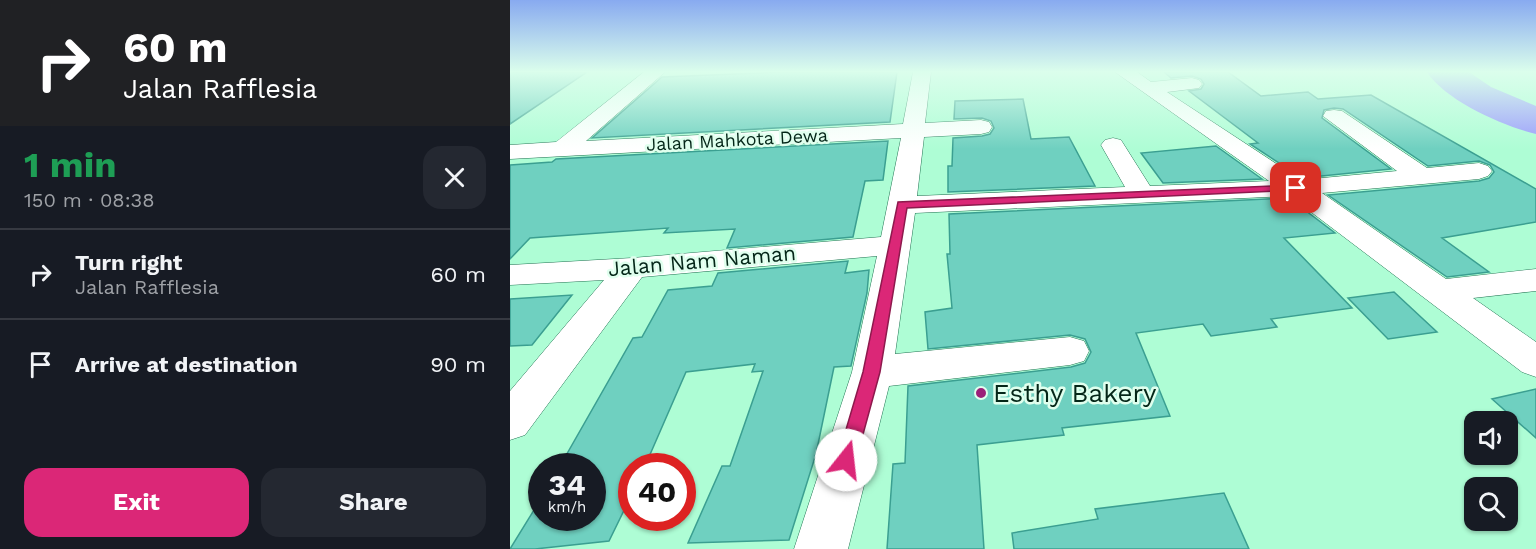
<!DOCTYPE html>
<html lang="en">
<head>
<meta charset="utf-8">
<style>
	:root { --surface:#171b24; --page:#242831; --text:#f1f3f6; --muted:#9ea1a6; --line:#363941; --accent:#db2777 }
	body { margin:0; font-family:"Work Sans",sans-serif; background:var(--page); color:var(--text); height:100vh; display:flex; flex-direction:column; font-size:22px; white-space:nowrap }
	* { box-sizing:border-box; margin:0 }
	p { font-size:20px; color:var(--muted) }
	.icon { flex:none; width:33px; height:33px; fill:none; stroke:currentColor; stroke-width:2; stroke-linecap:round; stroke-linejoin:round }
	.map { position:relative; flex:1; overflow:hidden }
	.sheet { display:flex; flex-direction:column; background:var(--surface); width:510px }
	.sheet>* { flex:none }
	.top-card { background:#202124; color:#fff; overflow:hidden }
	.buttons { position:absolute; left:954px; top:411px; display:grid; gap:12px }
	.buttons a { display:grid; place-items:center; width:54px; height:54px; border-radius:12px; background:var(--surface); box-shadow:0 2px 4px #0004; font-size:30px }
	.speed { position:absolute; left:18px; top:453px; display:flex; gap:12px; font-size:30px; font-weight:700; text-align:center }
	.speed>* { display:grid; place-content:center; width:78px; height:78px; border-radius:50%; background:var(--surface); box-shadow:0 2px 4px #0004; line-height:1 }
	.speed small { font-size:15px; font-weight:400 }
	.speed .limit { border:9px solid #d22; background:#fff; color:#111 }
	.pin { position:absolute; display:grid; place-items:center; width:51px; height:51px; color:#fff; margin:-26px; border-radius:12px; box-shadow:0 3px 9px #0006 }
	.me { position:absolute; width:66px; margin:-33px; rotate:16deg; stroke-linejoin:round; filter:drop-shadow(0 0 4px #0008) }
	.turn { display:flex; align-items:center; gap:21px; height:126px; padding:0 24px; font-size:27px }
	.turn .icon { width:78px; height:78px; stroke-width:2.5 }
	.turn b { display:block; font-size:42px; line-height:51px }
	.round { display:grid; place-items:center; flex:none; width:63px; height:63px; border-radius:18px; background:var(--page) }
	.summary { display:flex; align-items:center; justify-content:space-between; height:102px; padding:0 24px }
	h1 { font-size:36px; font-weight:700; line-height:45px; color:#1e9e55 }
	.cta { display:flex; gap:12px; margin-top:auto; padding:12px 24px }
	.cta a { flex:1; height:69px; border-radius:18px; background:var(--accent); color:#fff; font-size:24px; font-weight:700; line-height:69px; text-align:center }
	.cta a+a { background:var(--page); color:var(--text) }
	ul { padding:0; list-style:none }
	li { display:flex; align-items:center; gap:18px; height:90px; padding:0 24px; border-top:2px solid var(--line) }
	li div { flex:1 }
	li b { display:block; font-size:22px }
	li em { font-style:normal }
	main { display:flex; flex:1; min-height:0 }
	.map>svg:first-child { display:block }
</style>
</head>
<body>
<main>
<section class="sheet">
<div class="top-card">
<div class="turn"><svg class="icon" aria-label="right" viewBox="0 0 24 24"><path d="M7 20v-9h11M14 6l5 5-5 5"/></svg><div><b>60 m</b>Jalan Rafflesia</div></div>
</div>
<div class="summary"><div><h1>1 min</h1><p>150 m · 08:38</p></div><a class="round"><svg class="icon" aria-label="close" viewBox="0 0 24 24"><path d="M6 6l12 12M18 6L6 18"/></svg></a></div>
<ul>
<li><svg class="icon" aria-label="right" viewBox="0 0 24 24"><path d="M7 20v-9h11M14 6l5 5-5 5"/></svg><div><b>Turn right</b><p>Jalan Rafflesia</p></div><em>60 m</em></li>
<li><svg class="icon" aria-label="arrive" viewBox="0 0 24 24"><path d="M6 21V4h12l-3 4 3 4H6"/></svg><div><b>Arrive at destination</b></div><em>90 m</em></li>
</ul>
<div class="cta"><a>Exit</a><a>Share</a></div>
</section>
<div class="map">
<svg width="1026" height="549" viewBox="0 0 1026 549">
	<rect width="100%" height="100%" fill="#aefdd5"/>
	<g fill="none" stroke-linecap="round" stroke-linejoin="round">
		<!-- river -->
		<path fill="#999afc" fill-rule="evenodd" d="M 917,72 L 959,72 L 981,87 L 1026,106 L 1026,134 C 993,126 936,101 917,72 Z"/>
	</g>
	<!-- building -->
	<path fill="#6fd0c0" stroke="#3b9f91" stroke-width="1.5" d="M 0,72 L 77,72 L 0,124 Z
		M 270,72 L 387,72 L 380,122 L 82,138 L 152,77 Z
		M 654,72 L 718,72 L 751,96 L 798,92 L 808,99 L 861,95 L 1026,189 L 1026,222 L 932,238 L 979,272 L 937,277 L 818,195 L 969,181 L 979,178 L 984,172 L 980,165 L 969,161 L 918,166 L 833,109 L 824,108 L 814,110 L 812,118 L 881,169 L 792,178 L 740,144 L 748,143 L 679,91 L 691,89 L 694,84 L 691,79 L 682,76 L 661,78 Z
		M 513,99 L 521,139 L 559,137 L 585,186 L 438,192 L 438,166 L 442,166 L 443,138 L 472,136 L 480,134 L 484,128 L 481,121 L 472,118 L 444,119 L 445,101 Z
		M 378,141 L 373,180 L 355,181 L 343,237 L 217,248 L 225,229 L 154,233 L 158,228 L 20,238 L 0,259 L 0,165 L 42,162 L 46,159 Z
		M 706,146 L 752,179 L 653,183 L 631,153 Z
		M 779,198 L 825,233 L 774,238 L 842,308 L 761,319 L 767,327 L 701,336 L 693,324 L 626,333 L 660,416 L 552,428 L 554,435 L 467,445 L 474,549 L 377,549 L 383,464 L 395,463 L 398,386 L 561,367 L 575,363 L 581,352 L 575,339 L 560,335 L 418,349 L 415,312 L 442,308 L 437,254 L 440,254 L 439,214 Z
		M 338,261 L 335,273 L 359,270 L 357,293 L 341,366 L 324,367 L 306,454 L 279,540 L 178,543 L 212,466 L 220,466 L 253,371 L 242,372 L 245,364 L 176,372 L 135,466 L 122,466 L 122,494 L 99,541 L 25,549 L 0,549 L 32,497 L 32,518 L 82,518 L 82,466 L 50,466 L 123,338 L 132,337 L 158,290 L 202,286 L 208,273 Z
		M 884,292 L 927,332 L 878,339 L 838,298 Z
		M 62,295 L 22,345 L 0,346 L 0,299 Z
		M 1026,389 L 1026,438 L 982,399 Z
		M 714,493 L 739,549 L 504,549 L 502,533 L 588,519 L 585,509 Z"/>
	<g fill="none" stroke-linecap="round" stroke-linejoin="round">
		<!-- minor casing -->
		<g stroke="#227453" stroke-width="1">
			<path id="minor" d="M 134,72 L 155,72 L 76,141 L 393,124 L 403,72 L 421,72 L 415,123 L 471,120 L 479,122 L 482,127 L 479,132 L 471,134 L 414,137 L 407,196 L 615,187 L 591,145 L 595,140 L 603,138 L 611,140 L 640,186 L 759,181 L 605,72 L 627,72 L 641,82 L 682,78 L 689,80 L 692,84 L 689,88 L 657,92 L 791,180 L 887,171 L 813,116 L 816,111 L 824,110 L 832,111 L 917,168 L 969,163 L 978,166 L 982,171 L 978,176 L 969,179 L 812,193 L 936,279 L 1026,269 L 1026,291 L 963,298 L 1026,342 L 1026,377 L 1012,372 L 780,196 L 405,213 L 385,354 L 560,337 L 574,341 L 579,351 L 574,361 L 560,365 L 379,386 L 338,549 L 284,549 L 342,372 L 367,256 L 132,277 L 15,435 L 0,440 L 0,391 L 94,280 L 0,285 L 0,265 L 122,258 L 371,237 L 391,138 L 0,159 L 0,145 L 46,142 Z"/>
		</g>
		<!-- minor -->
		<use href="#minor" fill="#fff" fill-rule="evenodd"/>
	</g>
	<!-- sky -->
	<linearGradient id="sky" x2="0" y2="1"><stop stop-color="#88aaf0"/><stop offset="0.48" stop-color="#dbfeec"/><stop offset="1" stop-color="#dbfeec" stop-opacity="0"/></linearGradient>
	<rect width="1026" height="149" fill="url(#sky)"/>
	<!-- route -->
	<path fill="#db2777" stroke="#8e194d" stroke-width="1.5" d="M 786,185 L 790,186 L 790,190 L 397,208 L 370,372 L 346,460 L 343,466 L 336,469 L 329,466 L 327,460 L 353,372 L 388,202 Z"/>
	<!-- markers -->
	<circle fill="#9b2079" stroke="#e0ffee" stroke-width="2" cx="471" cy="393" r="6"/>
	<g text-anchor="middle" stroke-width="5" stroke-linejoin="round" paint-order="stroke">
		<!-- far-street labels -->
		<g font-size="18" fill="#042618" stroke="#e0ffee">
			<text transform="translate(227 140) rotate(-3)" y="6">Jalan Mahkota Dewa</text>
		</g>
		<!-- street labels -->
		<g font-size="21" fill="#042618" stroke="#e0ffee">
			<text transform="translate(192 261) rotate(-5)" y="7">Jalan Nam Naman</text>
		</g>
		<!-- near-poi labels -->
		<g font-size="26" fill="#042618" stroke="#e0ffee" text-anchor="start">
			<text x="483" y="402">Esthy Bakery</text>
		</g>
	</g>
</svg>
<div class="buttons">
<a><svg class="icon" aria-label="sound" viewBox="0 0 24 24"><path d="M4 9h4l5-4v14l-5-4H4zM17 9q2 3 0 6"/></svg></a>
<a><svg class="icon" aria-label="search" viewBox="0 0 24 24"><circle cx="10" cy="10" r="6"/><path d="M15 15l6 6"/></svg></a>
</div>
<div class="speed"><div>34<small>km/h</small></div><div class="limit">40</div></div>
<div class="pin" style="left:786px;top:188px;background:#d93025"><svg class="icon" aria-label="arrive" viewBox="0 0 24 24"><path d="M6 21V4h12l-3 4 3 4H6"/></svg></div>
<svg class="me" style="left:336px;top:460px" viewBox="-20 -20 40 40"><circle r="19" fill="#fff"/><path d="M0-13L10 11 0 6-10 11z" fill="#db2777"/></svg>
</div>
</main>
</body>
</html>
